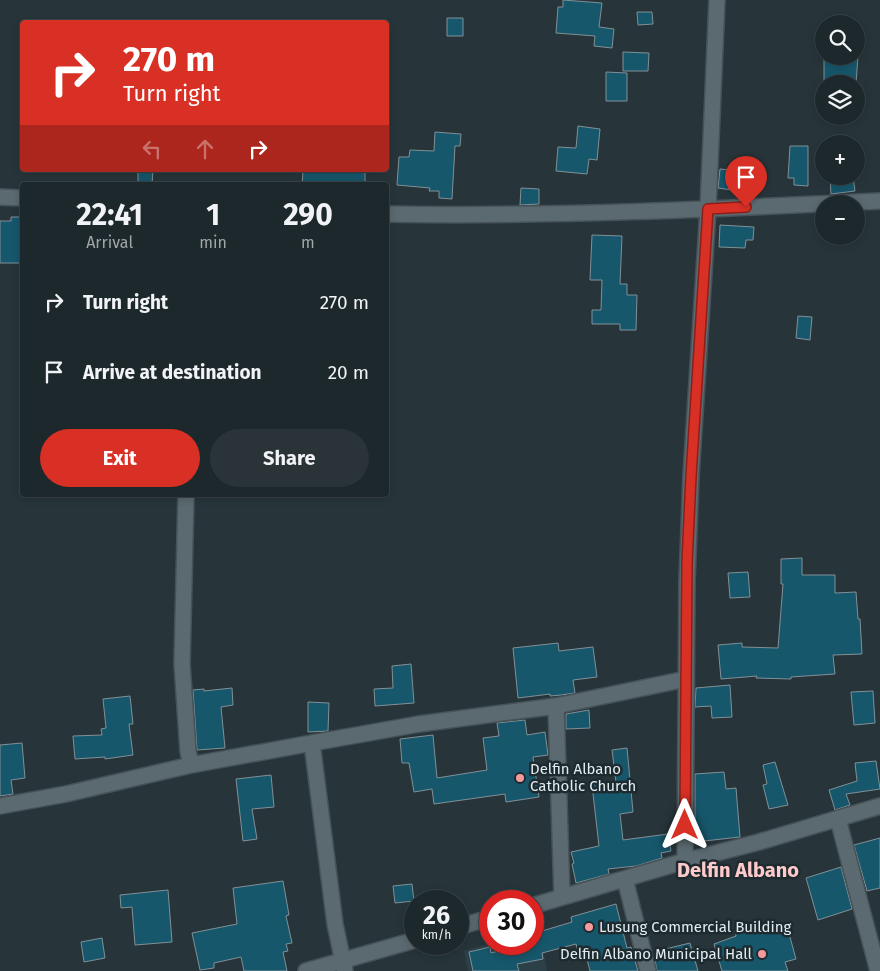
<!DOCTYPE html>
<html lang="en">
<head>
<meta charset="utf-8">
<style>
	:root { --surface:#1d282c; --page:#2a3438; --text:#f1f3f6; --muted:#a0a6a9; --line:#3b4448; --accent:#d93025 }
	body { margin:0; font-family:"Fira Sans",sans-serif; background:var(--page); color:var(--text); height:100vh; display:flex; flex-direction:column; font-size:19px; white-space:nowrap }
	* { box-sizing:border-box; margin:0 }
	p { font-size:16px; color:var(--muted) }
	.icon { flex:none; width:28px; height:28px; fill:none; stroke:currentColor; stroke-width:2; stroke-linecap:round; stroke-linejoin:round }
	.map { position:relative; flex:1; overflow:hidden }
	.panel { position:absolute; left:20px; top:182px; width:369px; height:315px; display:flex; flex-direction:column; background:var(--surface); border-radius:5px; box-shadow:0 2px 8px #0003,0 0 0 1px var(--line) }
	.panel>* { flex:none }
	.hud { position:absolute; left:20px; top:20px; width:369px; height:152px; border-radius:5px; box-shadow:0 2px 8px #0003,0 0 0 1px var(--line); background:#d93025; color:#fff; overflow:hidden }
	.controls { position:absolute; left:815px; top:15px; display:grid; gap:10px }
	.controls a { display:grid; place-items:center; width:50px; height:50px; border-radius:50%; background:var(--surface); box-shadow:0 2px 8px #0003,0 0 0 1px var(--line); font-size:25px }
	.speed { position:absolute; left:404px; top:890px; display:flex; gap:10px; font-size:25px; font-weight:700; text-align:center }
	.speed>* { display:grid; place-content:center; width:65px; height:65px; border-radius:50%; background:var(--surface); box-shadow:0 2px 8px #0003,0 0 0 1px var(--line); line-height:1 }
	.speed small { font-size:12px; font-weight:400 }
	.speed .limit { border:8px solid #d22; background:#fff; color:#111 }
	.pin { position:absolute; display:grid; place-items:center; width:42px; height:42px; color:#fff; margin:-51px -21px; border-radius:50% 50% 50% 0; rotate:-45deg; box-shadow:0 0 5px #0007 }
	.pin .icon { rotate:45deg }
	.me { position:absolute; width:55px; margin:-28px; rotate:0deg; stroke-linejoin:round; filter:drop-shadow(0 0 4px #0008) }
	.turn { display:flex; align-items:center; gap:18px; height:105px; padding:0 20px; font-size:22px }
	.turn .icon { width:65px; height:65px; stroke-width:2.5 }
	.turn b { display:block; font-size:35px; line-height:42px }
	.lanes { display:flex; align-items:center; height:48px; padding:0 20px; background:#0003; justify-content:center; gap:25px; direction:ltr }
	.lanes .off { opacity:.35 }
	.eta { display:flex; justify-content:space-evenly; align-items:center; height:85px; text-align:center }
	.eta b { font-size:30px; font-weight:700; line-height:35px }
	.button { display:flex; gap:10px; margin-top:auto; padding:10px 20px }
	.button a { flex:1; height:58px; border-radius:30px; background:var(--accent); color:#fff; font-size:20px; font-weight:700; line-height:58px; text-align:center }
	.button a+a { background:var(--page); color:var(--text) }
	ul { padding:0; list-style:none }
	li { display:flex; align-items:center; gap:15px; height:70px; padding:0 20px }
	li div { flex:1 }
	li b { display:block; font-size:19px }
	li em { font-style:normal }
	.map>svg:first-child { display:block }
</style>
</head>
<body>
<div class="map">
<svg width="880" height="971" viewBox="0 0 880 971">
	<rect width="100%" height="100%" fill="#27353a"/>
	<!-- built -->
	<path fill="#2c4049" d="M 539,927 L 547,971 L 468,971 L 464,951 L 490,943 L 532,944 L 533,929 Z"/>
	<!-- building -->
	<path fill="#17576c" stroke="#819097" d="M 563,0 L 602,3 L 599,27 L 614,29 L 612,48 L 594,46 L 595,36 L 556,33 L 558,7 L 563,7 Z
		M 637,12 L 652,12 L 653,24 L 638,25 Z
		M 447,18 L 463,18 L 463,36 L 447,36 Z
		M 623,52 L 649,53 L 648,71 L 623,71 Z
		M 824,56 L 858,56 L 856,84 L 824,84 Z
		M 606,72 L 627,73 L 627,101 L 606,101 Z
		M 578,126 L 600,129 L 597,160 L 589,159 L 587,174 L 556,171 L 558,147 L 576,148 Z
		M 435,132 L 461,134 L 460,146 L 455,146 L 452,199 L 439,198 L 439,191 L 429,191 L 430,188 L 397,185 L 399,157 L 409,157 L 410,150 L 434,151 Z
		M 790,146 L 808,146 L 808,186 L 794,185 L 794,178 L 788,178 Z
		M 720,169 L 741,171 L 739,191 L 718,188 Z
		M 138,170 L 153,170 L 152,185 L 138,184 Z
		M 348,170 L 365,170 L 365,185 L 302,185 L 303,172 L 348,172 Z
		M 853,176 L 855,191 L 831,194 L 830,178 Z
		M 521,188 L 539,189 L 539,204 L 520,205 Z
		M 11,217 L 22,217 L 22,263 L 0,263 L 0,221 L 11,221 Z
		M 720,225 L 754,227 L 753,240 L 746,240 L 745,248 L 719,247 Z
		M 592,235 L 622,236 L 620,284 L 627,284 L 627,295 L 637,295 L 636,330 L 620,330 L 620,324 L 592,324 L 592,310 L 601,310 L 602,280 L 590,280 Z
		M 798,316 L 812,317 L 810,340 L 796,338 Z
		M 802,558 L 802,575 L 835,575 L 835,593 L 856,592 L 858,619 L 860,619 L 862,654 L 833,655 L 835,674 L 791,677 L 791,679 L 756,678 L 757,676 L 721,679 L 718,645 L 742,643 L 742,647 L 778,648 L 783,584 L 781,584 L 781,559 Z
		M 748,572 L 750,597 L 730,598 L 728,573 Z
		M 558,643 L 559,651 L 593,647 L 597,677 L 573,680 L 575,693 L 561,695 L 550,696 L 550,694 L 518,698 L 513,648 Z
		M 411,664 L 414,703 L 375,706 L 374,689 L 393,688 L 392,666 Z
		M 730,685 L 732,717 L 712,718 L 711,706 L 695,707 L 696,688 Z
		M 232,688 L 233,705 L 221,707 L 225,748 L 197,750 L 193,690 L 204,689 L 204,691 Z
		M 873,691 L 875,723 L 854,725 L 851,692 Z
		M 130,696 L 133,724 L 129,724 L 133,755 L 105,759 L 105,757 L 75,759 L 73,736 L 102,735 L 101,729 L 106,728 L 103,699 Z
		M 308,702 L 329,703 L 328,731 L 308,732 Z
		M 589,710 L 590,728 L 566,729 L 566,714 Z
		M 525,720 L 527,735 L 545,732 L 548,755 L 533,757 L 539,797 L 506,802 L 505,794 L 434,804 L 432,789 L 414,792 L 409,763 L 402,763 L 400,739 L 433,735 L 437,778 L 487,770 L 483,738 L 499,736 L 497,723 Z
		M 22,743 L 25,778 L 11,780 L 13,794 L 0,796 L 0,745 Z
		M 627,748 L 633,812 L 620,814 L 623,840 L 668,834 L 671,851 L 661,853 L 662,858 L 636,866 L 608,869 L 609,874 L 576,883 L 572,864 L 574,863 L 571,852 L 599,846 L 592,785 L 616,782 L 612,750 Z
		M 876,761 L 880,789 L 846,794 L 850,805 L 835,810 L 829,790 L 857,781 L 855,763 Z
		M 775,762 L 788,805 L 769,809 L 763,785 L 767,784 L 763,765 Z
		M 724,772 L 726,789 L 736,788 L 740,837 L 695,842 L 695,774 Z
		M 271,775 L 274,807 L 252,809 L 257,839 L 243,841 L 236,779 Z
		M 880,838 L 880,888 L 867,891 L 854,845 Z
		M 841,867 L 852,909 L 818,920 L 806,878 Z
		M 283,881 L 289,915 L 286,916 L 292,943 L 286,944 L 288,951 L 283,952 L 287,971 L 244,971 L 241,957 L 214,963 L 214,968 L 200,970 L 192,933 L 237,924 L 233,888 Z
		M 412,884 L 414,901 L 395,903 L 393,886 Z
		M 168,890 L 172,942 L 135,945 L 132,907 L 121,908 L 120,895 Z
		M 616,904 L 627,948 L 631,947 L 638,971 L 590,971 L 585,951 L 578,953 L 576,944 L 542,953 L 543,959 L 517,964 L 519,971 L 473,971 L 469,952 L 490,947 L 491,953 L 521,945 L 521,944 L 532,944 L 532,934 L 572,922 L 571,917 Z
		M 758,924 L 761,934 L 787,926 L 796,959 L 785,962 L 788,971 L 722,971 L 714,944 L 736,936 L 735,931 Z
		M 102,938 L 105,958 L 84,962 L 81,942 Z
		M 690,943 L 698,971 L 657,971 L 655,960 L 658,959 L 657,951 Z"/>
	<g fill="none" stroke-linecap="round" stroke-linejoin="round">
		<!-- minor casing -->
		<g stroke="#465257" stroke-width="18">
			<path id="minor" d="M 0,197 L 22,198
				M 386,214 C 551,217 716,209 880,201
				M 186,495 L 182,664 L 188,751 L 191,765
				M 556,706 L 562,897
				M 312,743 L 335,924 L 345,971
				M 0,806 L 66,794 L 191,765 L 312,743 L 419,724 L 556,706 L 686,679
				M 838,819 L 878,971
				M 685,861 L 687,581 L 691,476 L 708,209 L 717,0
				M 625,879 L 648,971
				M 532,906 L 685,861 L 759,842 L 880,806
				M 458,927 L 490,918
				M 306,971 L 415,940"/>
		</g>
		<!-- minor -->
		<use href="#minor" stroke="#5b6a70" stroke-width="15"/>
	</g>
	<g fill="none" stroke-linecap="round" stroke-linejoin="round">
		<!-- route casing -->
		<g stroke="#8d1f18" stroke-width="12">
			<path id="route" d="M 685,825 L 687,563 L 691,476 L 708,209 L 746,207"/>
		</g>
		<!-- route -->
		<use href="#route" stroke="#d93025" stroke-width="9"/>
	</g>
	<!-- markers -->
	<g fill="#f59b9d" stroke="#1d2b30" stroke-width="2">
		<circle cx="520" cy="778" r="5"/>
		<circle cx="589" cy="927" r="5"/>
		<circle cx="762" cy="954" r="5"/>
	</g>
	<g text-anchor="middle" stroke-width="5" stroke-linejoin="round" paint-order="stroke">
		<!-- poi labels -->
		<g font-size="15" fill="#e3ecef" stroke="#1d2b30" text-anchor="start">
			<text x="530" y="774">Delfin Albano<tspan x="530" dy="17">Catholic Church</tspan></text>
			<text x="599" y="932">Lusung Commercial Building</text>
			<text x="752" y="959" text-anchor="end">Delfin Albano Municipal Hall</text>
		</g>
		<!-- district labels -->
		<g font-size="20" font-weight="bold" fill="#ffcaca" stroke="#1d2b30">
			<text x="738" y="877">Delfin Albano</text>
		</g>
	</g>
</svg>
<div class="controls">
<a><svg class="icon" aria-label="search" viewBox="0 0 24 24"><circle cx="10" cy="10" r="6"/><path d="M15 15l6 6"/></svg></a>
<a><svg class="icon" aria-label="layers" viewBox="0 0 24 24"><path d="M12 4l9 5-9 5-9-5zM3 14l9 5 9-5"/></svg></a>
<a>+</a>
<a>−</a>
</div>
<div class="speed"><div>26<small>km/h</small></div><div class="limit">30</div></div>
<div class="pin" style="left:746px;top:207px;background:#d93025"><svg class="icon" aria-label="arrive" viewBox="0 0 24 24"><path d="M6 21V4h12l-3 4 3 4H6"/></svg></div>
<svg class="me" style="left:685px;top:825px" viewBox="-20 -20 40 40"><path d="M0-17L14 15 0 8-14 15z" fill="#d93025" stroke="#fff" stroke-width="4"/></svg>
<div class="hud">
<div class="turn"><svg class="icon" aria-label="right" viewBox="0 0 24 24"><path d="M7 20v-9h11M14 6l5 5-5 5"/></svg><div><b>270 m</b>Turn right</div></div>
<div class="lanes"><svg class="icon off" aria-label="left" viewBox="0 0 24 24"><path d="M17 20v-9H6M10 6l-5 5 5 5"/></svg><svg class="icon off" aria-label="ahead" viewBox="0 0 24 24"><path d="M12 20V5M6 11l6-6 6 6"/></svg><svg class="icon" aria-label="right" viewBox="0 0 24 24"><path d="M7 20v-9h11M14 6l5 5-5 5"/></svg></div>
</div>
<section class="panel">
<div class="eta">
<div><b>22:41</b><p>Arrival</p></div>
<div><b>1</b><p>min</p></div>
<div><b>290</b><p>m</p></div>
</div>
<ul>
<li><svg class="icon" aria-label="right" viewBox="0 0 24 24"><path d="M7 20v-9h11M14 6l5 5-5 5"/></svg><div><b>Turn right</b></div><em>270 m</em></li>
<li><svg class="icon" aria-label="arrive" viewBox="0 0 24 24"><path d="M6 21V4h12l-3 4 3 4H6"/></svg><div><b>Arrive at destination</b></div><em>20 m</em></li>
</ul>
<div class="button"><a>Exit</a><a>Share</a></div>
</section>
</div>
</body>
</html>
